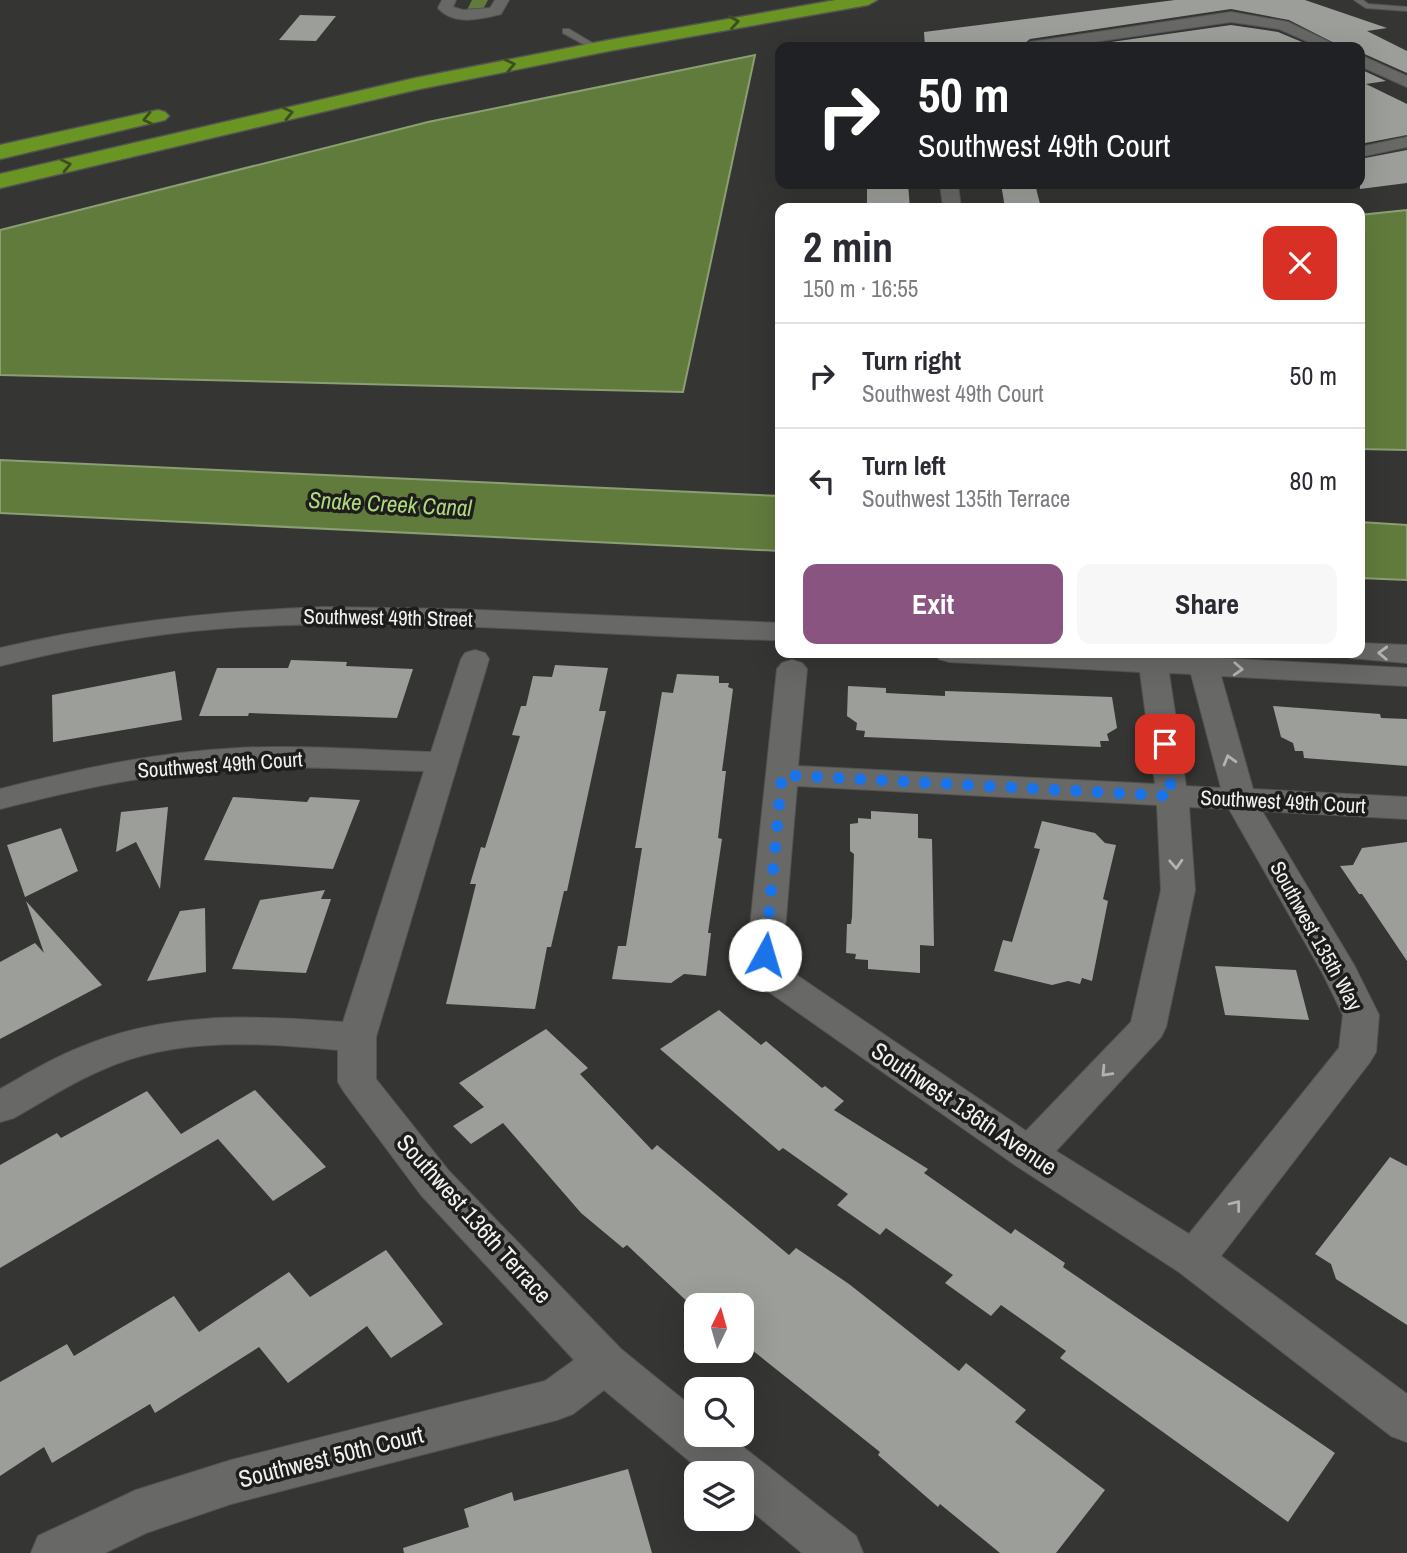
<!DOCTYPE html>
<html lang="en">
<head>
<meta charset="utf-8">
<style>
	:root { --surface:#fff; --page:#f7f7f7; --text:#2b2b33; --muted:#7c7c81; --line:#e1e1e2; --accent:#8a5480 }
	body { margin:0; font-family:"Archivo Narrow",sans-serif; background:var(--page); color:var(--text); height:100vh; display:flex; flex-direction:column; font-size:26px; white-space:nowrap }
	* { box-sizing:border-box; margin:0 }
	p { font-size:23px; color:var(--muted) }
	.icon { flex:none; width:38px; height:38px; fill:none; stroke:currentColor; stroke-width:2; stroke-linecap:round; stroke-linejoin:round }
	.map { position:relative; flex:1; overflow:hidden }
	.drawer { position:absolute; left:775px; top:203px; width:590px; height:455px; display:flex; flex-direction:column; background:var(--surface); border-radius:14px; box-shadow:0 7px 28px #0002 }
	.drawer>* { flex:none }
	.guide { position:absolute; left:775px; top:42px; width:590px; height:147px; border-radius:14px; box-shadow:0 7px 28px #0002; background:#202124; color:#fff; overflow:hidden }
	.needle { width:46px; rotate:5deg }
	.tools { position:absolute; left:684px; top:1293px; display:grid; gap:14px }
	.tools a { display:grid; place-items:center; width:70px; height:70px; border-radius:14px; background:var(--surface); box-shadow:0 7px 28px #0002; font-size:35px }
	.pin { position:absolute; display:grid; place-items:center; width:60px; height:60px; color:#fff; margin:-30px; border-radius:14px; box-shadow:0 4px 10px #0006 }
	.me { position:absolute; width:77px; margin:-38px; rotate:6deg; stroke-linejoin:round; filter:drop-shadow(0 0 5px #0008) }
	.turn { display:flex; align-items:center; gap:24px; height:147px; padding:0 28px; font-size:32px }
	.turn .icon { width:91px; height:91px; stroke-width:2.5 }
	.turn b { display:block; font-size:49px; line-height:60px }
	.round { display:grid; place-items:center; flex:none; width:74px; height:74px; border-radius:14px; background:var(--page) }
	.head { display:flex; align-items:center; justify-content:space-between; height:119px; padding:0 28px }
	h1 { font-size:42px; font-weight:800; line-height:52px }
	.cta { display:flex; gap:14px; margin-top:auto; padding:14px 28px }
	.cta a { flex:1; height:80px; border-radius:14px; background:var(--accent); color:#fff; font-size:28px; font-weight:800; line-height:80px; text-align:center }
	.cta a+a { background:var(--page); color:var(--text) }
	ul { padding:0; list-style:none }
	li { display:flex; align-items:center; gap:21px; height:105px; padding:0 28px; border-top:2px solid var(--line) }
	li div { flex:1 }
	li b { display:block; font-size:26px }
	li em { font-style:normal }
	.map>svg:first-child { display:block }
</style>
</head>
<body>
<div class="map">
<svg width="1407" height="1553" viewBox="0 0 1407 1553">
	<rect width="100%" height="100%" fill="#353633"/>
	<!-- water -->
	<path fill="#617b3d" stroke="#8c9e73" stroke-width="2" d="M 755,55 L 683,392 L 0,375 L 0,230 L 428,122 Z
		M 1407,210 L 1407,450 L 1360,449 L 1360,215 Z
		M 0,460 L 780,496 L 780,551 L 0,513 Z
		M 1360,522 L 1407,525 L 1407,580 L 1360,578 Z"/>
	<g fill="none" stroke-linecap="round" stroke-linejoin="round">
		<!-- canal -->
		<path fill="#617b3d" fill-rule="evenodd" d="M 472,0 L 488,0 L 480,15 L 468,15 L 466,12 Z"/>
	</g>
	<!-- building -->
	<path fill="#9c9e9a" d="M 1175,0 L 1305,0 L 1387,28 L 1367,31 L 1407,51 L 1407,73 L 1360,52 L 1360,47 L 1342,47 L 1289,20 L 1231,9 L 1030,39 L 1020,47 L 925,47 L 924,32 Z
		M 300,15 L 336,16 L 316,41 L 279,40 Z
		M 1231,25 L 1278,32 L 1314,47 L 1076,47 Z
		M 1360,69 L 1386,81 L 1366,84 L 1407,104 L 1407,135 L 1360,144 Z
		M 1407,150 L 1407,183 L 1360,189 L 1360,159 Z
		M 867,184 L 908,184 L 910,208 L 867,208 Z
		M 1001,184 L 1035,184 L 1041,208 L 1005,208 Z
		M 291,660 L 347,662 L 346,666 L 413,669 L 397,718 L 249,713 L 248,716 L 199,716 L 217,668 L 288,668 Z
		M 555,665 L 608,668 L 599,711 L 606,711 L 567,891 L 564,891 L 551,947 L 547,947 L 535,1009 L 446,1004 L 476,884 L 470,884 L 481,847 L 485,848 L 520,736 L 512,735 L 521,706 L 526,706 L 533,676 L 552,677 Z
		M 175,671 L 182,720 L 53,742 L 52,695 Z
		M 677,674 L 719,676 L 719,683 L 729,683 L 728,687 L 733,689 L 722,771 L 726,771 L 718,838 L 722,839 L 708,933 L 711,933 L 706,976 L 684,974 L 671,983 L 612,979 L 618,946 L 626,946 L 642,848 L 635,848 L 662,692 L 673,693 Z
		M 848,686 L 886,688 L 886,693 L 945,696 L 945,691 L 1112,697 L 1117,728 L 1107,734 L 1109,741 L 1100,741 L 1101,747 L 864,737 L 865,731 L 856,730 L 857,723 L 847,716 Z
		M 1273,706 L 1380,714 L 1381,718 L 1407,719 L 1407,766 L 1304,758 L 1303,751 L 1295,751 L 1293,743 L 1281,737 Z
		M 233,797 L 307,802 L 310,797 L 360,800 L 333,869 L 204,860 Z
		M 168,807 L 160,889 L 136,842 L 116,852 L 121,812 Z
		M 871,811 L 918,814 L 918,838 L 932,839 L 934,946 L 920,945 L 920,973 L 868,969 L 868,960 L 855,959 L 856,954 L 846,953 L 847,924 L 851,924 L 852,917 L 854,854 L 850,851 L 850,824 L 858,823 L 858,818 L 871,819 Z
		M 1042,821 L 1095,833 L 1105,843 L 1116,845 L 1103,899 L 1108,901 L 1092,981 L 1082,978 L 1080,984 L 1068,981 L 1052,985 L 994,971 L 1003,940 L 1012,942 L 1040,849 L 1034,848 Z
		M 61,828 L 78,871 L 25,897 L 7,845 Z
		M 1407,842 L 1407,961 L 1362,894 L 1359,894 L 1340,866 L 1353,865 L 1362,848 Z
		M 325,890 L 321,899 L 331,899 L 306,973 L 232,969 L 260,900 Z
		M 26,901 L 102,985 L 0,1039 L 0,962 L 35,943 L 44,953 Z
		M 205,908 L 206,972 L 147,981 L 180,911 Z
		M 1215,966 L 1296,970 L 1309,1020 L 1225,1015 Z
		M 719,1010 L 761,1045 L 766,1041 L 822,1088 L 825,1086 L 844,1101 L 834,1110 L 928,1169 L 924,1173 L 1011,1234 L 1015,1229 L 1065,1263 L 1063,1267 L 1335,1453 L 1288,1522 L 1060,1358 L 1066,1351 L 1001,1305 L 991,1316 L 945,1283 L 953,1275 L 886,1228 L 880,1235 L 837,1205 L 848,1194 L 783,1148 L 779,1151 L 660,1049 Z
		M 546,1029 L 588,1068 L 580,1074 L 652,1150 L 657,1145 L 789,1255 L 796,1248 L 849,1284 L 959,1371 L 966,1363 L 1026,1410 L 1015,1422 L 1105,1490 L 1056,1553 L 1000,1553 L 940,1504 L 938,1507 L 878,1455 L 880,1452 L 742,1342 L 742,1306 L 692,1306 L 627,1245 L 623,1248 L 581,1213 L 503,1123 L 471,1144 L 453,1126 L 484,1107 L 459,1083 Z
		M 255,1090 L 326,1167 L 273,1201 L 218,1139 L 0,1268 L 0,1165 L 57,1133 L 61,1138 L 147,1091 L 181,1134 Z
		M 1390,1157 L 1407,1166 L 1407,1325 L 1336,1279 L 1331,1264 L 1315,1254 Z
		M 386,1250 L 443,1324 L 391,1358 L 367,1326 L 288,1383 L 259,1347 L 155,1413 L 150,1404 L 52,1463 L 44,1447 L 0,1476 L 0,1382 L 67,1344 L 74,1356 L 174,1296 L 199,1332 L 289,1272 L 310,1297 Z
		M 628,1469 L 652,1553 L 404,1553 L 403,1548 L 469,1527 L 464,1509 L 512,1492 L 514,1501 Z"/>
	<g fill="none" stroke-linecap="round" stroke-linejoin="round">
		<!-- service casing -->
		<g stroke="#535452" stroke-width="2">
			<path id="service" d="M 1354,0 L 1363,0 L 1368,4 L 1407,7 L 1407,11 L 1366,8 Z
				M 563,29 L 569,29 L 601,48 L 594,50 L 563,33 Z"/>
		</g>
		<!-- minor casing -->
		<g stroke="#535452" stroke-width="2">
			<path id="minor" d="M 442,0 L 456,0 L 453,7 L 463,10 L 490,8 L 495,0 L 509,0 L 501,14 C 481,19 454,26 438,8 Z
				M 1231,12 L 1288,22 L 1340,47 L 1320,47 L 1279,29 L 1231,22 L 1060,47 L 1022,47 L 1030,42 Z
				M 1360,55 L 1407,76 L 1407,87 L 1360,66 Z
				M 1407,137 L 1407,147 L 1360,157 L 1360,147 Z
				M 940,184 L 958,184 L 961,208 L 943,208 Z
				M 324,607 L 455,609 L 780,623 L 780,640 C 585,637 389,612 193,631 C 127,638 64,650 0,666 L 0,648 C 107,623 214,611 324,607 Z
				M 1360,643 L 1407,645 L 1407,663 L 1350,658 L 1346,653 L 1360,653 Z
				M 475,650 L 485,653 L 489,659 L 376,1037 L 376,1079 L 449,1171 L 621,1349 L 696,1410 L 696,1435 L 728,1435 L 856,1536 L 863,1553 L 802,1553 L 742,1503 L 742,1474 L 705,1474 L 604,1390 L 573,1414 L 557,1420 L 231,1504 L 146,1533 L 105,1553 L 31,1553 L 38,1536 L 136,1490 L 231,1460 L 545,1381 L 574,1360 L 421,1195 L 344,1092 L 338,1082 L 338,1050 C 260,1043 178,1036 104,1069 C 72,1082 44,1101 14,1118 L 0,1122 L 0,1089 C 25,1075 49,1060 76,1049 C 163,1011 251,1015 343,1022 L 424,771 C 362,770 299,765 237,768 C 156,772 78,789 0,809 L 0,789 C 78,769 157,752 238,748 C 302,745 366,750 431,752 L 461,659 L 465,653 Z
				M 935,653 L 1166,653 L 1167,656 L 1187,657 L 1186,653 L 1214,653 L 1216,658 L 1407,668 L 1407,686 L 1221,676 L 1253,789 L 1407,797 L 1407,819 L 1262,811 L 1354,965 L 1379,1015 L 1376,1052 L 1370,1062 L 1221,1256 L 1407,1394 L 1407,1442 L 1391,1436 L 1179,1272 L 1015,1165 L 769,992 L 747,955 L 777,669 L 782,663 L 792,660 L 802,663 L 807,669 L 798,766 L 1155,784 L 1140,672 L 949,662 L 939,659 ZM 1169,673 L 1191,674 L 1221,788 L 1186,786 ZM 797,786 L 1157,805 L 1161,890 L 1131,1022 L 1026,1131 L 795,974 L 783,954 ZM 1189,807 L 1229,809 L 1323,974 L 1343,1015 L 1339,1048 L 1189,1234 L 1056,1151 L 1161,1037 L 1166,1027 L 1195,890 Z"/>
		</g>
		<!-- motorway casing -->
		<g stroke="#535452" stroke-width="3">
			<path id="motorway" d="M 836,0 L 877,0 L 868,5 L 609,51 L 415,90 L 0,188 L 0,174 L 415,78 L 609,40 Z
				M 158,110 L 165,112 L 169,116 L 165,120 L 0,159 L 0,145 Z"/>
		</g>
		<!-- service -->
		<use href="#service" fill="#686967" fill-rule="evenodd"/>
		<!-- minor -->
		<use href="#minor" fill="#686967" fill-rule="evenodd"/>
		<!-- motorway -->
		<use href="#motorway" fill="#6b9523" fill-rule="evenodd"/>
	</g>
	<!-- one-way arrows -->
	<defs><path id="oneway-chevron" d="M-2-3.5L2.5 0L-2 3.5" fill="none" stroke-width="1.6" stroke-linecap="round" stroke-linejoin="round" transform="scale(1.75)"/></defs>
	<g stroke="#3c4d1f">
		<use href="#oneway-chevron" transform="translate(734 22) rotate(-9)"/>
		<use href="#oneway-chevron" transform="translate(510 65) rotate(-12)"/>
		<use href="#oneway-chevron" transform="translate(288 113) rotate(-13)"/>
		<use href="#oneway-chevron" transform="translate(148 119) rotate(167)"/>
		<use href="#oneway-chevron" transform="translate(66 165) rotate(-13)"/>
	</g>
	<g stroke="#b3b4b2">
		<use href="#oneway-chevron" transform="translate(1383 653) rotate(-178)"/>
		<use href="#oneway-chevron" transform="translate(1238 669) rotate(3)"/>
		<use href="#oneway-chevron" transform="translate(1229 760) rotate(-106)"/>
		<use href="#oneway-chevron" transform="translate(1176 864) rotate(87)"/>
		<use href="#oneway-chevron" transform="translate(1106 1072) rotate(133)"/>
		<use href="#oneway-chevron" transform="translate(1236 1205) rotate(-52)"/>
	</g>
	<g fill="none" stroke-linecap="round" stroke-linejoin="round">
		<!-- route -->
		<path stroke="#1a73e8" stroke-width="12" stroke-dasharray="0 21.6" d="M 765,955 L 782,775 L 1172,796 L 1165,744"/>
	</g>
	<g text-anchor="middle" stroke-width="7" stroke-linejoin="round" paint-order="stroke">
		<!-- street labels -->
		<g font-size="21" fill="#f0f1f0" stroke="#1d1d1c">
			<text transform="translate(388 618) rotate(1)" y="7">Southwest 49th Street</text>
			<text transform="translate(220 765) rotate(-4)" y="7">Southwest 49th Court</text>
			<text transform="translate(1283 802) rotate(3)" y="7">Southwest 49th Court</text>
			<text transform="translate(1316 936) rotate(61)" y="7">Southwest 135th Way</text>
		</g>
		<!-- water labels -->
		<g font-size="23" font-style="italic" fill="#b1d87f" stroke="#1d1d1c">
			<text transform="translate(390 504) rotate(3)" y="8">Snake Creek Canal</text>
		</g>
		<!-- near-street labels -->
		<g font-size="24" fill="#f0f1f0" stroke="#1d1d1c">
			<text transform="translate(964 1109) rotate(34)" y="8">Southwest 136th Avenue</text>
			<text transform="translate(474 1219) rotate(48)" y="8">Southwest 136th Terrace</text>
			<text transform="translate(331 1457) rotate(-14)" y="8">Southwest 50th Court</text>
		</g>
	</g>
</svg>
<div class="tools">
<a><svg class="needle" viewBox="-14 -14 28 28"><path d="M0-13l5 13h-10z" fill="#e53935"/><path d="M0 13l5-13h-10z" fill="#7c7c81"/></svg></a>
<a><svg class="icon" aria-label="search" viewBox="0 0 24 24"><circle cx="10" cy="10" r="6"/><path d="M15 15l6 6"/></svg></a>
<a><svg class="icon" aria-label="layers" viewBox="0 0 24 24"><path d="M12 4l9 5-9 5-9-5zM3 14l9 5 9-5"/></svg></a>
</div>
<div class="pin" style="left:1165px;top:744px;background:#d93025"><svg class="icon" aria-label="arrive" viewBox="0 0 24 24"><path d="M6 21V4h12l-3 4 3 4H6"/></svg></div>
<svg class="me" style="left:765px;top:955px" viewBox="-20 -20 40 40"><circle r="19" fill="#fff"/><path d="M0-13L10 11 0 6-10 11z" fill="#1a73e8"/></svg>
<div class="guide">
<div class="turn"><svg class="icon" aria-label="right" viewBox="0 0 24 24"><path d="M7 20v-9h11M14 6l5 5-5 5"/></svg><div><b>50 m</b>Southwest 49th Court</div></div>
</div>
<section class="drawer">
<div class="head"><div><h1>2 min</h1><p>150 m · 16:55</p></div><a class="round" style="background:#d93025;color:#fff"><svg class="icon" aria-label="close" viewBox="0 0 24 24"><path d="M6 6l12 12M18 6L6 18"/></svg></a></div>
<ul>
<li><svg class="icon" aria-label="right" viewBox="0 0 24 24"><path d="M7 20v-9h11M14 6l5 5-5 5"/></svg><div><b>Turn right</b><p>Southwest 49th Court</p></div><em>50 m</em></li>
<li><svg class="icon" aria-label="left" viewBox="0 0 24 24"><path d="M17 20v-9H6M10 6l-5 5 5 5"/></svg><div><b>Turn left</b><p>Southwest 135th Terrace</p></div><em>80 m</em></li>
</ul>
<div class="cta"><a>Exit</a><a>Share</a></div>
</section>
</div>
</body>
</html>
